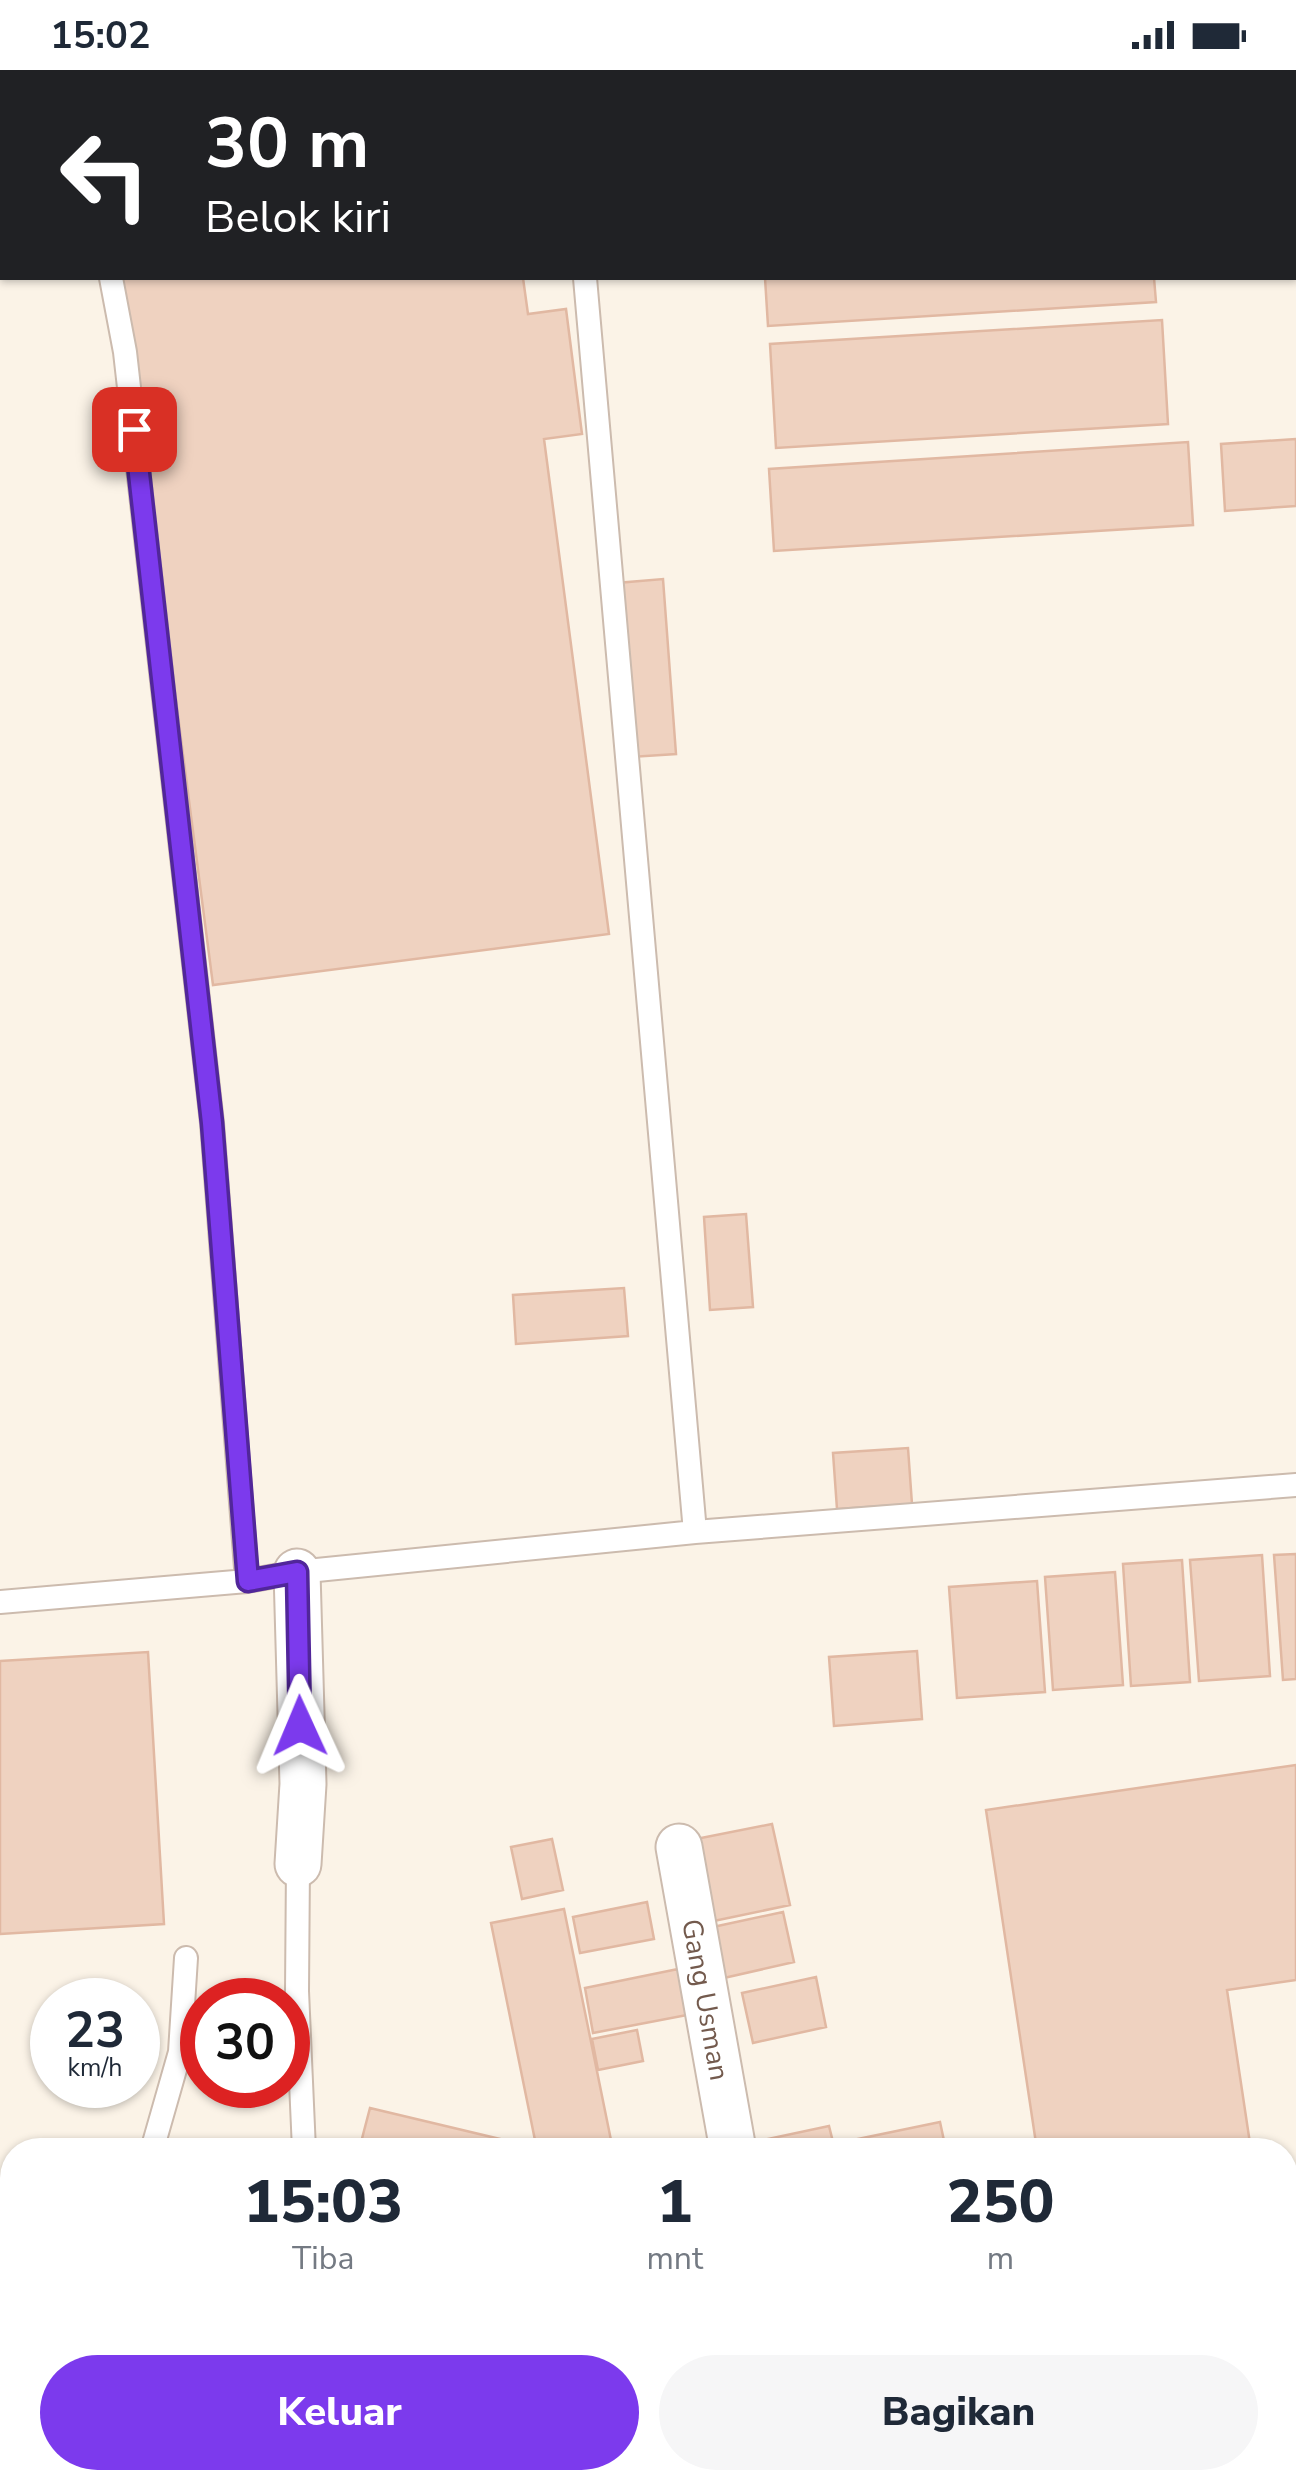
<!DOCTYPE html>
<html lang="id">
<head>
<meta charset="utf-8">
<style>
	:root { --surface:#fff; --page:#f6f6f7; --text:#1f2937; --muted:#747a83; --accent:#7c3aed }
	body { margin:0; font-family:"Nunito Sans",sans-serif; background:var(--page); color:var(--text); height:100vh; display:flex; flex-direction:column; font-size:38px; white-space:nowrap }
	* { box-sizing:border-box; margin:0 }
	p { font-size:32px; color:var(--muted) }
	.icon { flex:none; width:55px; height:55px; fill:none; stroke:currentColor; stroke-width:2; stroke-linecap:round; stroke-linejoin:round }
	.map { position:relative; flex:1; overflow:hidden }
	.side { position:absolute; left:0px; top:2068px; width:1298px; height:352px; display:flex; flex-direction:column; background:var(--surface); border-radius:40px 40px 0 0; box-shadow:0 2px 8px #0004 }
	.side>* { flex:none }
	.top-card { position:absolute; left:0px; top:0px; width:1298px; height:210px; box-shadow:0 2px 8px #0004; background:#202124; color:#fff; overflow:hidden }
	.speed { position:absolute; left:30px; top:1908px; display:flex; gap:20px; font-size:50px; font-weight:700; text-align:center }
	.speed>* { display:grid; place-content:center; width:130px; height:130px; border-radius:50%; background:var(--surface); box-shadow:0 2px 8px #0004; line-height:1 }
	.speed small { font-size:25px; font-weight:400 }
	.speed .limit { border:15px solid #d22; background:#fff; color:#111 }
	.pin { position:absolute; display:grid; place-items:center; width:85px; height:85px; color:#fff; margin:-42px; border-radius:20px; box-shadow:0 5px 15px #0006 }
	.me { position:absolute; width:110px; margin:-55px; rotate:359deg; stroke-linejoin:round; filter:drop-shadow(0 0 8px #0008) }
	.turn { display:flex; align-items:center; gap:35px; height:210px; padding:0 40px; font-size:45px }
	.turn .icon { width:130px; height:130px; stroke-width:2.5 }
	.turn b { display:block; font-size:70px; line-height:85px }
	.eta { display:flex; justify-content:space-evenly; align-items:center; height:170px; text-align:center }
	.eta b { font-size:60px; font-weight:800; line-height:70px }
	.button { display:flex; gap:20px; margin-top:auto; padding:20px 40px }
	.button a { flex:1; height:115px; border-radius:60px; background:var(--accent); color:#fff; font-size:40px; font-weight:800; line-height:115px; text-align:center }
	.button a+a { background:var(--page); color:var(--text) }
	.status { display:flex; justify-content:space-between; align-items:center; height:70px; padding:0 50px; background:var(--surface); direction:ltr }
	.status svg { height:28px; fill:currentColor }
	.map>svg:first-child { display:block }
</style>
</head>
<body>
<div class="status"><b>15:02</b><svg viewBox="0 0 49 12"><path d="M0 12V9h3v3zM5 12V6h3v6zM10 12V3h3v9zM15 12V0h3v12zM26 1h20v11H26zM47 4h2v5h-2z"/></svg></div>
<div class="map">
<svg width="1296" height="2419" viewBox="0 0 1296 2419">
	<rect width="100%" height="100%" fill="#fbf3e7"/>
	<!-- building -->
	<path fill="#efd2c0" stroke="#e1b8a2" stroke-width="2.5" d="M 0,0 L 124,0 L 125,2 L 2,2 L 0,72 Z
		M 121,208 L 523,208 L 528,244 L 566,239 L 582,364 L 544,369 L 609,864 L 213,915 Z
		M 765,208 L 1154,208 L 1156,232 L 768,256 Z
		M 1162,250 L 1168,354 L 776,378 L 770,274 Z
		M 1296,369 L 1296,436 L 1225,441 L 1221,374 Z
		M 1188,372 L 1193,455 L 774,481 L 769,399 Z
		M 663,509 L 676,684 L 631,687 L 617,513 Z
		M 746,1144 L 753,1237 L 710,1240 L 704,1147 Z
		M 624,1218 L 628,1266 L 516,1274 L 513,1225 Z
		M 908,1378 L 912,1434 L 837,1439 L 833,1383 Z
		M 1296,1484 L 1296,1609 L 1283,1610 L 1274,1485 Z
		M 1262,1485 L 1270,1606 L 1199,1611 L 1190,1490 Z
		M 1182,1490 L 1190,1612 L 1131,1616 L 1123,1494 Z
		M 1115,1502 L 1123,1615 L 1053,1620 L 1045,1507 Z
		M 1037,1511 L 1045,1622 L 957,1628 L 949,1517 Z
		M 917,1581 L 922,1649 L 834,1656 L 829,1587 Z
		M 148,1582 L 164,1854 L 0,1864 L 0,1591 Z
		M 1296,1695 L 1296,1910 L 1227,1920 L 1251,2080 L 1037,2080 L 986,1740 Z
		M 772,1754 L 790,1835 L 709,1852 L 691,1770 Z
		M 552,1769 L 563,1820 L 522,1829 L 511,1777 Z
		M 647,1832 L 654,1869 L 580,1883 L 573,1847 Z
		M 564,1839 L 613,2080 L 537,2080 L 491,1853 Z
		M 783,1842 L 794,1892 L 724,1908 L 713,1857 Z
		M 678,1899 L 687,1945 L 593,1963 L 585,1918 Z
		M 816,1907 L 826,1957 L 753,1973 L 742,1923 Z
		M 637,1960 L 643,1991 L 598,2000 L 592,1969 Z
		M 370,2038 L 500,2069 L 498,2080 L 359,2080 Z
		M 940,2052 L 946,2080 L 855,2080 L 853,2070 Z
		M 829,2056 L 835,2080 L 750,2080 L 749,2073 Z
		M 1296,2185 L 1296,2270 L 1285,2273 L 1285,2187 Z
		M 592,2408 L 625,2408 L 628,2419 L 596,2419 Z
		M 654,2408 L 697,2408 L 699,2419 L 656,2419 Z
		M 700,2408 L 781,2408 L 783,2419 L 702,2419 Z
		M 835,2408 L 917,2408 L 873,2419 L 838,2419 Z
		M 1129,2408 L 1174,2408 L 1176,2419 L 1132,2419 Z"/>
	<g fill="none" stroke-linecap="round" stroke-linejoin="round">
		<!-- service casing -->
		<g stroke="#ccbbae" stroke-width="26">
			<path id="service" d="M 178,0 L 178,2
				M 567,0 L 568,2
				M 111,208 L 125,282 L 212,1053 L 247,1511
				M 585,208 L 695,1462
				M 0,1532 L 247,1511 L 297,1502 L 695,1462 L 1296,1415
				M 298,1794 L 297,1921 L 304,2080
				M 152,2080 L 180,1982 L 186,1888
				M 171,2408 L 175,2419
				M 319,2408 L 320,2419
				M 589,2408 L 591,2419"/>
		</g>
		<!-- minor casing -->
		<g stroke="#ccbbae" stroke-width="49">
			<g id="minor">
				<path d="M 297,1502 L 303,1714 L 298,1794"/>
				<path id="s1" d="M 679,1777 L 733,2080"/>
				<path d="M 790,2408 L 792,2419"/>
			</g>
		</g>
		<!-- service -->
		<use href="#service" stroke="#fff" stroke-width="22"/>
		<!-- minor -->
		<use href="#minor" stroke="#fff" stroke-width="45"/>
	</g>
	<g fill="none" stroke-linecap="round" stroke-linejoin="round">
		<!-- route casing -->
		<g stroke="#51269a" stroke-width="25">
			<path id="route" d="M 134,359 L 212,1053 L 248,1511 L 297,1502 L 300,1656"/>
		</g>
		<!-- route -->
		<use href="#route" stroke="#7c3aed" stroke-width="18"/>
	</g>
	<g text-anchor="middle" stroke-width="8" stroke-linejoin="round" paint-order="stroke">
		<!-- street labels -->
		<g font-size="28" fill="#735a4d" stroke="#fef7ed">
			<text dy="10" stroke="none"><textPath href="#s1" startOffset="155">Gang Usman</textPath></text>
		</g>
	</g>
</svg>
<div class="speed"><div>23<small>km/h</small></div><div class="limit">30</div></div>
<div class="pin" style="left:134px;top:359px;background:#d93025"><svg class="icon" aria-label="arrive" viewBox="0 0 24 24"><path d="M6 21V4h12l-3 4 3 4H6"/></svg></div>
<svg class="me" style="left:300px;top:1656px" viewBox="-20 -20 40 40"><path d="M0-17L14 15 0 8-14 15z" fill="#7c3aed" stroke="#fff" stroke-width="4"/></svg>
<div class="top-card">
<div class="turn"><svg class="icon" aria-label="left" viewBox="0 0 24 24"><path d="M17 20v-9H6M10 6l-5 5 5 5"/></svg><div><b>30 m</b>Belok kiri</div></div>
</div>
<section class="side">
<div class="eta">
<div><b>15:03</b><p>Tiba</p></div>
<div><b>1</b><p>mnt</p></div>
<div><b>250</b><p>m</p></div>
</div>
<div class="button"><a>Keluar</a><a>Bagikan</a></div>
</section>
</div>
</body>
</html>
